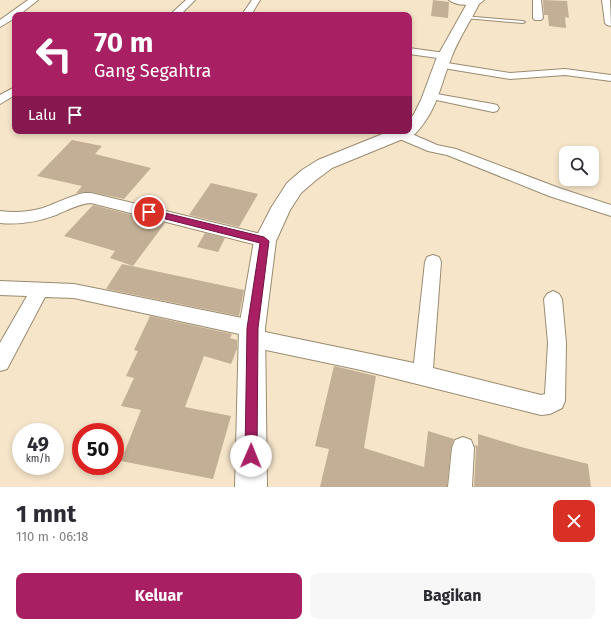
<!DOCTYPE html>
<html lang="id">
<head>
<meta charset="utf-8">
<style>
	:root { --surface:#fff; --page:#f7f7f7; --text:#2b2b33; --muted:#7c7c81; --accent:#a91f63 }
	body { margin:0; font-family:"Fira Sans",sans-serif; background:var(--page); color:var(--text); height:100vh; display:flex; flex-direction:column; font-size:15px; white-space:nowrap }
	* { box-sizing:border-box; margin:0 }
	p { font-size:13px; color:var(--muted) }
	.icon { flex:none; width:22px; height:22px; fill:none; stroke:currentColor; stroke-width:2; stroke-linecap:round; stroke-linejoin:round }
	.map { position:relative; height:487px; overflow:hidden }
	.sheet { display:flex; flex-direction:column; background:var(--surface); flex:1 }
	.sheet>* { flex:none }
	.banner { position:absolute; left:12px; top:12px; width:400px; height:122px; border-radius:8px; box-shadow:0 2px 6px #0003; background:#a91f63; color:#fff; overflow:hidden }
	.buttons { position:absolute; left:559px; top:146px; display:grid; gap:8px }
	.buttons a { display:grid; place-items:center; width:40px; height:40px; border-radius:8px; background:var(--surface); box-shadow:0 2px 6px #0003; font-size:20px }
	.speed { position:absolute; left:12px; top:423px; display:flex; gap:8px; font-size:20px; font-weight:700; text-align:center }
	.speed>* { display:grid; place-content:center; width:52px; height:52px; border-radius:50%; background:var(--surface); box-shadow:0 2px 6px #0003; line-height:1 }
	.speed small { font-size:10px; font-weight:400 }
	.speed .limit { border:6px solid #d22; background:#fff; color:#111 }
	.pin { position:absolute; display:grid; place-items:center; width:34px; height:34px; color:#fff; margin:-17px; border:2px solid #fff; border-radius:50%; box-shadow:0 1px 4px #0007 }
	.me { position:absolute; width:44px; margin:-22px; rotate:1deg; stroke-linejoin:round; filter:drop-shadow(0 0 3px #0008) }
	.turn { display:flex; align-items:center; gap:14px; height:84px; padding:0 16px; font-size:18px }
	.turn .icon { width:52px; height:52px; stroke-width:2.5 }
	.turn b { display:block; font-size:28px; line-height:34px }
	.then { display:flex; align-items:center; height:38px; padding:0 16px; background:#0003; gap:8px; font-size:15px }
	.round { display:grid; place-items:center; flex:none; width:42px; height:42px; border-radius:8px; background:var(--page) }
	.summary { display:flex; align-items:center; justify-content:space-between; height:68px; padding:0 16px }
	h1 { font-size:24px; font-weight:700; line-height:30px }
	.primary-button { display:flex; gap:8px; margin-top:auto; padding:8px 16px }
	.primary-button a { flex:1; height:46px; border-radius:8px; background:var(--accent); color:#fff; font-size:16px; font-weight:700; line-height:46px; text-align:center }
	.primary-button a+a { background:var(--page); color:var(--text) }
	.map>svg:first-child { display:block }
</style>
</head>
<body>
<div class="map">
<svg width="611" height="487" viewBox="0 0 611 487">
	<rect width="100%" height="100%" fill="#f6e5c9"/>
	<!-- building -->
	<path fill="#c2af95" d="M 433,0 L 449,2 L 448,18 L 431,16 Z
		M 543,0 L 567,1 L 569,18 L 565,17 L 566,28 L 549,26 L 548,15 L 544,15 Z
		M 72,140 L 102,146 L 95,154 L 151,168 L 124,199 L 91,192 L 77,193 L 76,193 L 82,186 L 37,176 Z
		M 211,183 L 258,194 L 239,227 L 189,215 Z
		M 93,205 L 160,222 L 165,223 L 133,266 L 110,258 L 115,251 L 64,236 Z
		M 205,233 L 225,238 L 218,252 L 197,247 Z
		M 122,264 L 244,290 L 239,316 L 106,289 Z
		M 150,316 L 232,334 L 230,338 L 237,340 L 237,349 L 231,364 L 204,356 L 185,407 L 231,416 L 213,479 L 121,461 L 141,410 L 121,406 L 134,378 L 126,376 L 138,351 L 134,350 Z
		M 334,366 L 376,376 L 364,448 L 424,467 L 428,431 L 454,439 L 451,448 L 447,487 L 320,487 L 329,449 L 315,446 Z
		M 478,434 L 521,447 L 588,464 L 591,487 L 474,487 L 476,448 L 474,445 L 478,446 Z"/>
	<g fill="none" stroke-linecap="round" stroke-linejoin="round">
		<!-- service casing -->
		<g stroke="#9a8b71" stroke-width="2">
			<path id="service" d="M 463,16 L 523,21 L 525,22 L 523,23 L 465,18 L 463,17 Z"/>
		</g>
		<!-- minor casing -->
		<g stroke="#9a8b71" stroke-width="2">
			<path id="minor" d="M 28,0 L 38,0 L 19,15 L 15,15 L 15,18 L 0,27 L 0,20 Z
				M 186,0 L 195,0 L 180,15 L 174,15 L 172,13 L 174,11 Z
				M 252,0 L 260,0 L 251,15 L 245,15 L 243,13 Z
				M 449,0 L 477,0 L 478,2 C 473,7 454,5 449,0 Z
				M 533,0 L 541,0 L 543,18 L 541,20 L 535,20 L 533,18 Z
				M 602,0 L 610,0 L 611,26 L 607,25 L 605,23 Z
				M 409,48 L 445,53 L 450,56 L 445,59 L 409,54 Z
				M 441,62 L 510,73 L 565,69 L 611,75 L 611,81 L 565,75 L 510,79 L 437,67 L 436,65 Z
				M 15,87 L 15,95 L 0,104 L 0,95 Z
				M 431,93 L 493,104 L 497,105 L 499,108 L 497,111 L 493,112 L 427,98 L 425,96 L 427,94 Z
				M 395,131 L 405,131 L 437,145 L 456,149 L 559,188 L 611,205 L 611,216 L 549,196 L 447,155 L 428,151 L 395,137 L 394,134 Z
				M 84,193 L 91,193 L 265,235 L 271,237 L 273,241 L 271,245 L 265,247 L 91,203 C 78,204 68,210 56,215 C 37,222 19,225 0,223 L 0,211 C 15,213 29,212 43,208 C 57,203 70,196 84,193 Z
				M 433,255 L 439,257 L 441,262 L 433,368 L 541,395 L 545,394 L 548,343 L 544,299 L 547,294 L 553,291 L 559,294 L 562,299 L 566,343 L 565,401 L 562,408 L 550,414 L 541,415 L 361,370 L 252,347 L 245,344 L 243,338 L 244,335 L 74,298 L 45,297 L 7,369 L 0,371 L 0,343 L 27,296 L 0,295 L 0,281 L 74,284 L 252,320 L 259,322 L 261,328 L 260,331 L 414,363 L 425,262 L 427,257 Z
				M 463,437 L 471,440 L 474,448 L 472,487 L 448,487 L 452,448 L 455,440 Z"/>
		</g>
		<!-- secondary casing -->
		<g stroke="#9a8b71" stroke-width="2">
			<path id="secondary" d="M 469,0 L 484,0 L 479,4 C 470,22 459,38 452,56 C 440,85 438,110 415,134 L 332,168 L 316,180 L 301,193 L 290,210 L 276,241 L 265,328 L 267,487 L 235,487 L 239,328 L 254,241 L 271,208 L 287,183 L 302,170 L 318,160 L 390,131 L 409,131 L 409,120 L 414,114 L 421,100 L 437,57 Z"/>
		</g>
		<!-- service -->
		<use href="#service" fill="#fff" fill-rule="evenodd"/>
		<!-- minor -->
		<use href="#minor" fill="#fff" fill-rule="evenodd"/>
		<!-- secondary -->
		<use href="#secondary" fill="#fff" fill-rule="evenodd"/>
	</g>
	<!-- route -->
	<path fill="#a91f63" stroke="#6e1440" d="M 149,209 L 264,237 L 269,241 L 258,328 L 257,456 L 256,460 L 251,462 L 247,460 L 245,456 L 247,328 L 260,243 L 146,214 L 144,212 L 146,210 Z"/>
</svg>
<div class="buttons">
<a><svg class="icon" aria-label="search" viewBox="0 0 24 24"><circle cx="10" cy="10" r="6"/><path d="M15 15l6 6"/></svg></a>
</div>
<div class="speed"><div>49<small>km/h</small></div><div class="limit">50</div></div>
<div class="pin" style="left:149px;top:212px;background:#d93025"><svg class="icon" aria-label="arrive" viewBox="0 0 24 24"><path d="M6 21V4h12l-3 4 3 4H6"/></svg></div>
<svg class="me" style="left:251px;top:456px" viewBox="-20 -20 40 40"><circle r="19" fill="#fff"/><path d="M0-13L10 11 0 6-10 11z" fill="#a91f63"/></svg>
<div class="banner">
<div class="turn"><svg class="icon" aria-label="left" viewBox="0 0 24 24"><path d="M17 20v-9H6M10 6l-5 5 5 5"/></svg><div><b>70 m</b>Gang Segahtra</div></div>
<div class="then">Lalu<svg class="icon" aria-label="arrive" viewBox="0 0 24 24"><path d="M6 21V4h12l-3 4 3 4H6"/></svg></div>
</div>
</div>
<section class="sheet">
<div class="summary"><div><h1>1 mnt</h1><p>110 m · 06:18</p></div><a class="round" style="background:#d93025;color:#fff"><svg class="icon" aria-label="close" viewBox="0 0 24 24"><path d="M6 6l12 12M18 6L6 18"/></svg></a></div>
<div class="primary-button"><a>Keluar</a><a>Bagikan</a></div>
</section>
</body>
</html>
